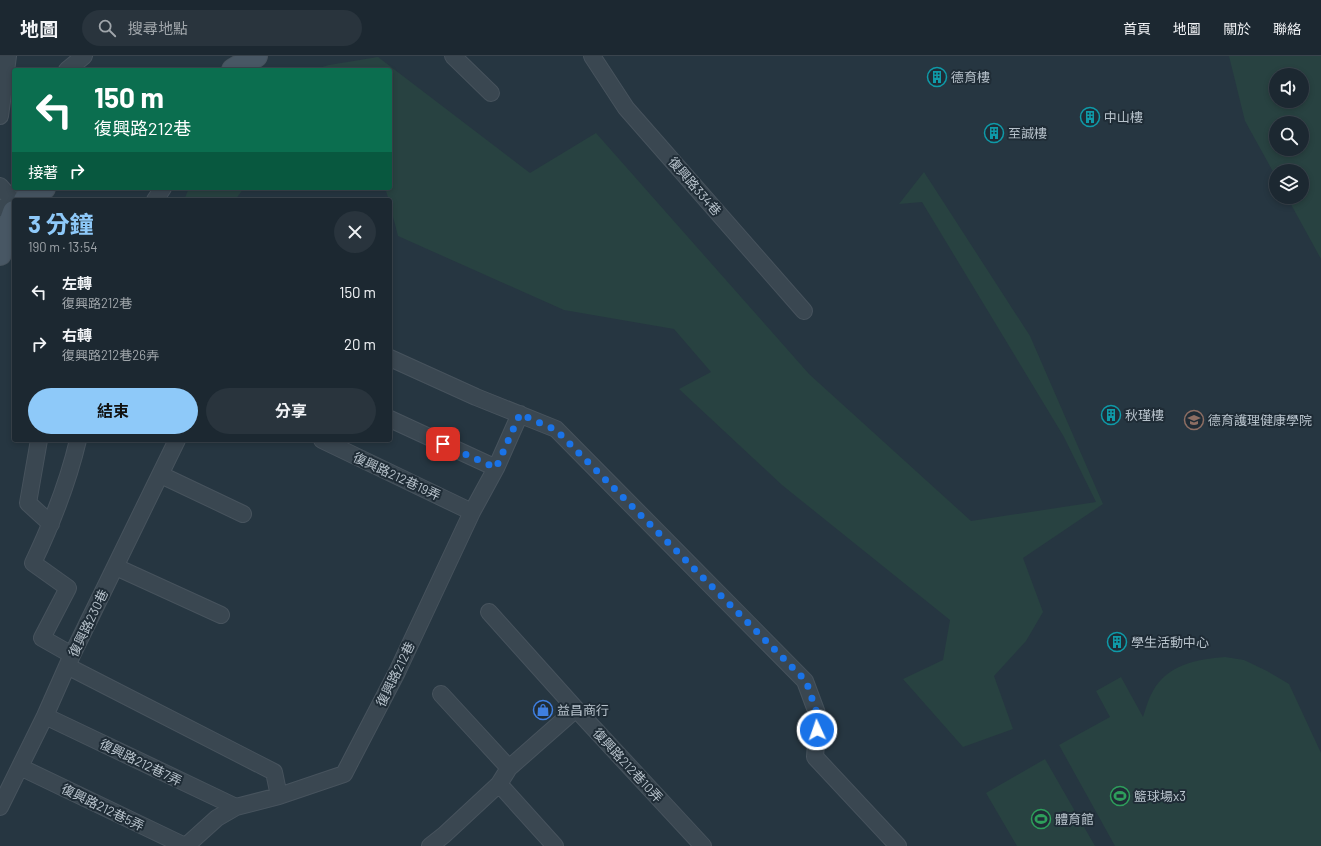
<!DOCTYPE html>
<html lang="zh-TW">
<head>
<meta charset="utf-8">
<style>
	:root { --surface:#1c2831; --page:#29343d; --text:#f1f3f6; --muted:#a0a6ab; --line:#3a444d; --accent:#8ec9f9 }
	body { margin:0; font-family:Barlow,"Noto Sans TC",sans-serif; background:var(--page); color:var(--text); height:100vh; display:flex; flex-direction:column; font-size:15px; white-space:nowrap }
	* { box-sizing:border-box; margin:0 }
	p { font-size:13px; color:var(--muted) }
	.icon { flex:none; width:22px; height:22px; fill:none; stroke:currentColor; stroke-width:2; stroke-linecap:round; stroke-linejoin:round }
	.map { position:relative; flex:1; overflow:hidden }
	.side { position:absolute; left:12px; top:142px; width:380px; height:244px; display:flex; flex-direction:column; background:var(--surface); border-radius:4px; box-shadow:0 2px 6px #0003,0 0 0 1px var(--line) }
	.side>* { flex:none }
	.banner { position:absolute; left:12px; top:12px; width:380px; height:122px; border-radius:4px; box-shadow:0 2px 6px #0003,0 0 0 1px var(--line); background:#0b6e4f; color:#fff; overflow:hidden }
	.controls { position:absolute; left:1269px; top:12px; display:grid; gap:8px }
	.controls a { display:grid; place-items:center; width:40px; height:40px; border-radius:50%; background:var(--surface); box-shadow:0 2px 6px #0003,0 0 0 1px var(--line); font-size:20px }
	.pin { position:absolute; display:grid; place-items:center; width:34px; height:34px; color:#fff; margin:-17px; border-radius:8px; box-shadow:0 2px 6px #0006 }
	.me { position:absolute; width:44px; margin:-22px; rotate:357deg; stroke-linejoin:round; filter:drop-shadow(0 0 3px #0008) }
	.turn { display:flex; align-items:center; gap:14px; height:84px; padding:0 16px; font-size:18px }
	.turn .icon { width:52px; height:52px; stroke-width:2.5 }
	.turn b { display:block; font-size:28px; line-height:34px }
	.then { display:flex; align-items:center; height:38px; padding:0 16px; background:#0003; gap:8px; font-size:15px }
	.round { display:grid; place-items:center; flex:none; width:42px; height:42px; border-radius:21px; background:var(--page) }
	.head { display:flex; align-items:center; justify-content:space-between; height:68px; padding:0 16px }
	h1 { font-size:24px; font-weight:700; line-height:30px; color:var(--accent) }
	.action { display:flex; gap:8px; margin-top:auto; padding:8px 16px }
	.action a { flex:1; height:46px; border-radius:24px; background:var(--accent); color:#111; font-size:16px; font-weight:700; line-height:46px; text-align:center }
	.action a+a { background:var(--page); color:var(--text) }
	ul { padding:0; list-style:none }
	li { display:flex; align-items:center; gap:12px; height:52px; padding:0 16px }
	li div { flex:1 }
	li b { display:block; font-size:15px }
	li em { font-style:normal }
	header { display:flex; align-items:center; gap:24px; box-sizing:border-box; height:56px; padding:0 20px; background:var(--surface); border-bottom:1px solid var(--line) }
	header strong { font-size:19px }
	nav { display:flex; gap:22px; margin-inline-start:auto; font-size:14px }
	.search { width:280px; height:36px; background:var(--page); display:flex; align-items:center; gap:10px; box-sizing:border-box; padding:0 14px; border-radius:22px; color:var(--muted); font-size:15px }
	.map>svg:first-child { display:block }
</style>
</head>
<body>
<header>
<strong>地圖</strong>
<div class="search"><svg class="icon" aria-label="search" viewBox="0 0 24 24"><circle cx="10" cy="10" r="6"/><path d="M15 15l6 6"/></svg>搜尋地點</div>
<nav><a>首頁</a><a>地圖</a><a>關於</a><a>聯絡</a></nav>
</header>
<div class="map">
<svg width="1321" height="790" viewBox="0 0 1321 790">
	<rect width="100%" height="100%" fill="#263641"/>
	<!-- green -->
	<path fill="#284241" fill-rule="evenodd" d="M 1229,0 L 1321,0 L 1321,203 L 1287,141 L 1302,141 L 1302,115 L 1276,115 L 1276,121 L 1245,65 ZM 1276,19 L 1302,19 L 1302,45 L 1276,45 ZM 1276,67 L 1302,67 L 1302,93 L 1276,93 Z
		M 378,1 L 530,117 L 596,77 L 809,318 L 971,465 L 1096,446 L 1064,381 L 922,146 L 899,148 L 924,116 L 1030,280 L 1103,448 L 1023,502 L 1043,556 L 1026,585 L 994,620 L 1013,673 L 963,691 L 903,623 L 943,604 L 950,564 L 782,429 L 679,333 L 711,316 L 674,273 L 564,254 L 398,180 L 390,149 L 390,144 L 389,144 L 385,132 L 390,132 L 390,14 L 312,14 L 329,9 Z
		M 189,132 L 244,132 L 235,144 L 184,144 Z
		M 1225,601 L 1244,604 L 1267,615 L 1289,628 L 1321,697 L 1321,790 L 1115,790 L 1059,689 L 1110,661 L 1096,635 L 1121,621 L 1143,661 C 1146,652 1148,644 1153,635 C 1167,609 1197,603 1225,601 Z
		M 1045,703 L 1095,790 L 1017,790 L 986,737 Z"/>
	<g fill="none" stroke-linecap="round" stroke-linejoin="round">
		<!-- street casing -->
		<g stroke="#47535d" stroke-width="18">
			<path id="street" d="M 453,0 L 491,37
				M 592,0 L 626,52 L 804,255
				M 67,14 L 84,0
				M 0,60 L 8,0
				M 0,130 L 14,146
				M 155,144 L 163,132
				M 0,152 L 14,150
				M 390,302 L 476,341 L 556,373 L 805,625 L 818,660 L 815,701 L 898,790
				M 390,363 L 496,412
				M 39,384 L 28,447 L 51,468
				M 322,384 L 472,456
				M 161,419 L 243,458
				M 116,511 L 221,559
				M 489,556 L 576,653 L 703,790
				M 72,599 L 42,582 L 68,532 L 33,507 C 52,467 68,427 78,384
				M 67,610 L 274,716 L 279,740
				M 441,638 L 509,712
				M 45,660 L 236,751
				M 20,711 L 185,790
				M 499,728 L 555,790
				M 0,751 L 45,660 L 72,599 L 177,384
				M 186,790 L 217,762 L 236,751 L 279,740 L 344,718 L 397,616 L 472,456 L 496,412 L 520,358
				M 430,790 L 444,779 L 499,728 L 509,712 L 576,653"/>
		</g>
		<!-- secondary casing -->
		<g stroke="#47535d" stroke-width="24">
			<path id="secondary" d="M 233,14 L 256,0
				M 25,144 L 44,132
				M 0,198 L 3,186 L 14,156"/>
		</g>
		<!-- street -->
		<use href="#street" stroke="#3a4751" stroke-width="16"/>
		<!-- secondary -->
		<use href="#secondary" stroke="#485764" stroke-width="22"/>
	</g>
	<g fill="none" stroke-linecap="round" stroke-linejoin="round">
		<!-- route -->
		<path stroke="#1a73e8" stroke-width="7" stroke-dasharray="0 12.6" d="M 443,388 L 496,412 L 520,358 L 556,374 L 806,625 L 818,660 L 817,674"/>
	</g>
	<!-- icons -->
	<defs>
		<g id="building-ring" transform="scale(1)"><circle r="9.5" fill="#1f2c36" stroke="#0f9aa8" stroke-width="1.5"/><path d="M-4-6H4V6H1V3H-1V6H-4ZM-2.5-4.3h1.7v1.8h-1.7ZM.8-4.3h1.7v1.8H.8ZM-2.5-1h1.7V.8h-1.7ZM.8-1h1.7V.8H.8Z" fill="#0f9aa8"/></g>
		<g id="university-ring" transform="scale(1)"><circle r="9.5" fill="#1f2c36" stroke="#8d6e63" stroke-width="1.5"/><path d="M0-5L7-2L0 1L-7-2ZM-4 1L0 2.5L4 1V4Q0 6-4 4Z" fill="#8d6e63"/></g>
		<g id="shop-ring" transform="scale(1)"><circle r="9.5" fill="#1f2c36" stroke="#3f7fe0" stroke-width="1.5"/><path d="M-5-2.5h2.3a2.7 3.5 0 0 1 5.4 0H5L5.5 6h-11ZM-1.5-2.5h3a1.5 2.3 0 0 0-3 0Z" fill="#3f7fe0"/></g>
		<g id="stadium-ring" transform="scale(1)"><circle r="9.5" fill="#1f2c36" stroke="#2e9e5b" stroke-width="1.5"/><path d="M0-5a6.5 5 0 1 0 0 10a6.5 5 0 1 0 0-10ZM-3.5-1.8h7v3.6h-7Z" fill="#2e9e5b"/></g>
	</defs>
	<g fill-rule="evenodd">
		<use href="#building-ring" x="937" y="21"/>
		<use href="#building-ring" x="1090" y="61"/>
		<use href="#building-ring" x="994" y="77"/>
		<use href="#building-ring" x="1111" y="359"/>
		<use href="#university-ring" x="1194" y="364"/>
		<use href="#building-ring" x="1117" y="586"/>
		<use href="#shop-ring" x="543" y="654"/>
		<use href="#stadium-ring" x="1120" y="740"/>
		<use href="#stadium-ring" x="1041" y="763"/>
	</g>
	<g text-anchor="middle" stroke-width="4" stroke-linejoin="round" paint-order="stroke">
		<!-- poi labels -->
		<g font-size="13" fill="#b7c2cb" stroke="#1f2c36" text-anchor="start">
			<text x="951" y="26">德育樓</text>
			<text x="1104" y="66">中山樓</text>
			<text x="1008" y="82">至誠樓</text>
			<text x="1125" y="364">秋瑾樓</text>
			<text x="1208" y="369">德育護理健康學院</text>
			<text x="1131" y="591">學生活動中心</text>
			<text x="557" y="659">益昌商行</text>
			<text x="1134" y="745">籃球場x3</text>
			<text x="1055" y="768">體育館</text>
		</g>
		<!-- street labels -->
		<g font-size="13" fill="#b7c2cb" stroke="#1f2c36">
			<text transform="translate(695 130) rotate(49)" y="5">復興路334巷</text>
			<text transform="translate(397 420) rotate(25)" y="5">復興路212巷19弄</text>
			<text transform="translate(88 567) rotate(-64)" y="5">復興路230巷</text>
			<text transform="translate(395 618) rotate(-64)" y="5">復興路212巷</text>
			<text transform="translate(141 706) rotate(26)" y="5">復興路212巷7弄</text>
			<text transform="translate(628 709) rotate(47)" y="5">復興路212巷10弄</text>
			<text transform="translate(103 751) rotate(26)" y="5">復興路212巷5弄</text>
		</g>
	</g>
</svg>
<div class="controls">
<a><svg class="icon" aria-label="sound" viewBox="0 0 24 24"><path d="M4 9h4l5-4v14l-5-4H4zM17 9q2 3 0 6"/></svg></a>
<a><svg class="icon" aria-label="search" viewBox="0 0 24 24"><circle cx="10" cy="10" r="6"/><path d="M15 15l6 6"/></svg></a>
<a><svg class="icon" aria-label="layers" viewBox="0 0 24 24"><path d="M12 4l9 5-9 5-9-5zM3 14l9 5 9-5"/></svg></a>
</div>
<div class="pin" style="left:443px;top:388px;background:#d93025"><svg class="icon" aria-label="arrive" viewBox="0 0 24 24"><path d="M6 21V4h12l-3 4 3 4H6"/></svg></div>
<svg class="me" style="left:817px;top:674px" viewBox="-20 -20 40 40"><circle r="17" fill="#1a73e8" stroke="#fff" stroke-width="3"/><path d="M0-11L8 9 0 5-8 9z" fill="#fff"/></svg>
<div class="banner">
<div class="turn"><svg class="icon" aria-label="left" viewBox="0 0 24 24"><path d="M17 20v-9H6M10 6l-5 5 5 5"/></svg><div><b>150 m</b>復興路212巷</div></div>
<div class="then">接著<svg class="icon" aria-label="right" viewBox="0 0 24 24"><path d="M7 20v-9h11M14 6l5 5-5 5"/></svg></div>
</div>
<section class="side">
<div class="head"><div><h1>3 分鐘</h1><p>190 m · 13:54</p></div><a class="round"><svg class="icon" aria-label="close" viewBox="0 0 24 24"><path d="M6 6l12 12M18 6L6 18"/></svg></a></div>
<ul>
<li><svg class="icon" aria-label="left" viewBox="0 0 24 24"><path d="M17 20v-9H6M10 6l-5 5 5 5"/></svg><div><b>左轉</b><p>復興路212巷</p></div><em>150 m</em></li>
<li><svg class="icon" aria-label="right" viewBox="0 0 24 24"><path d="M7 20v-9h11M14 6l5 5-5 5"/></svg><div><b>右轉</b><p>復興路212巷26弄</p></div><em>20 m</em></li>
</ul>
<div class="action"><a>結束</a><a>分享</a></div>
</section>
</div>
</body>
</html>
